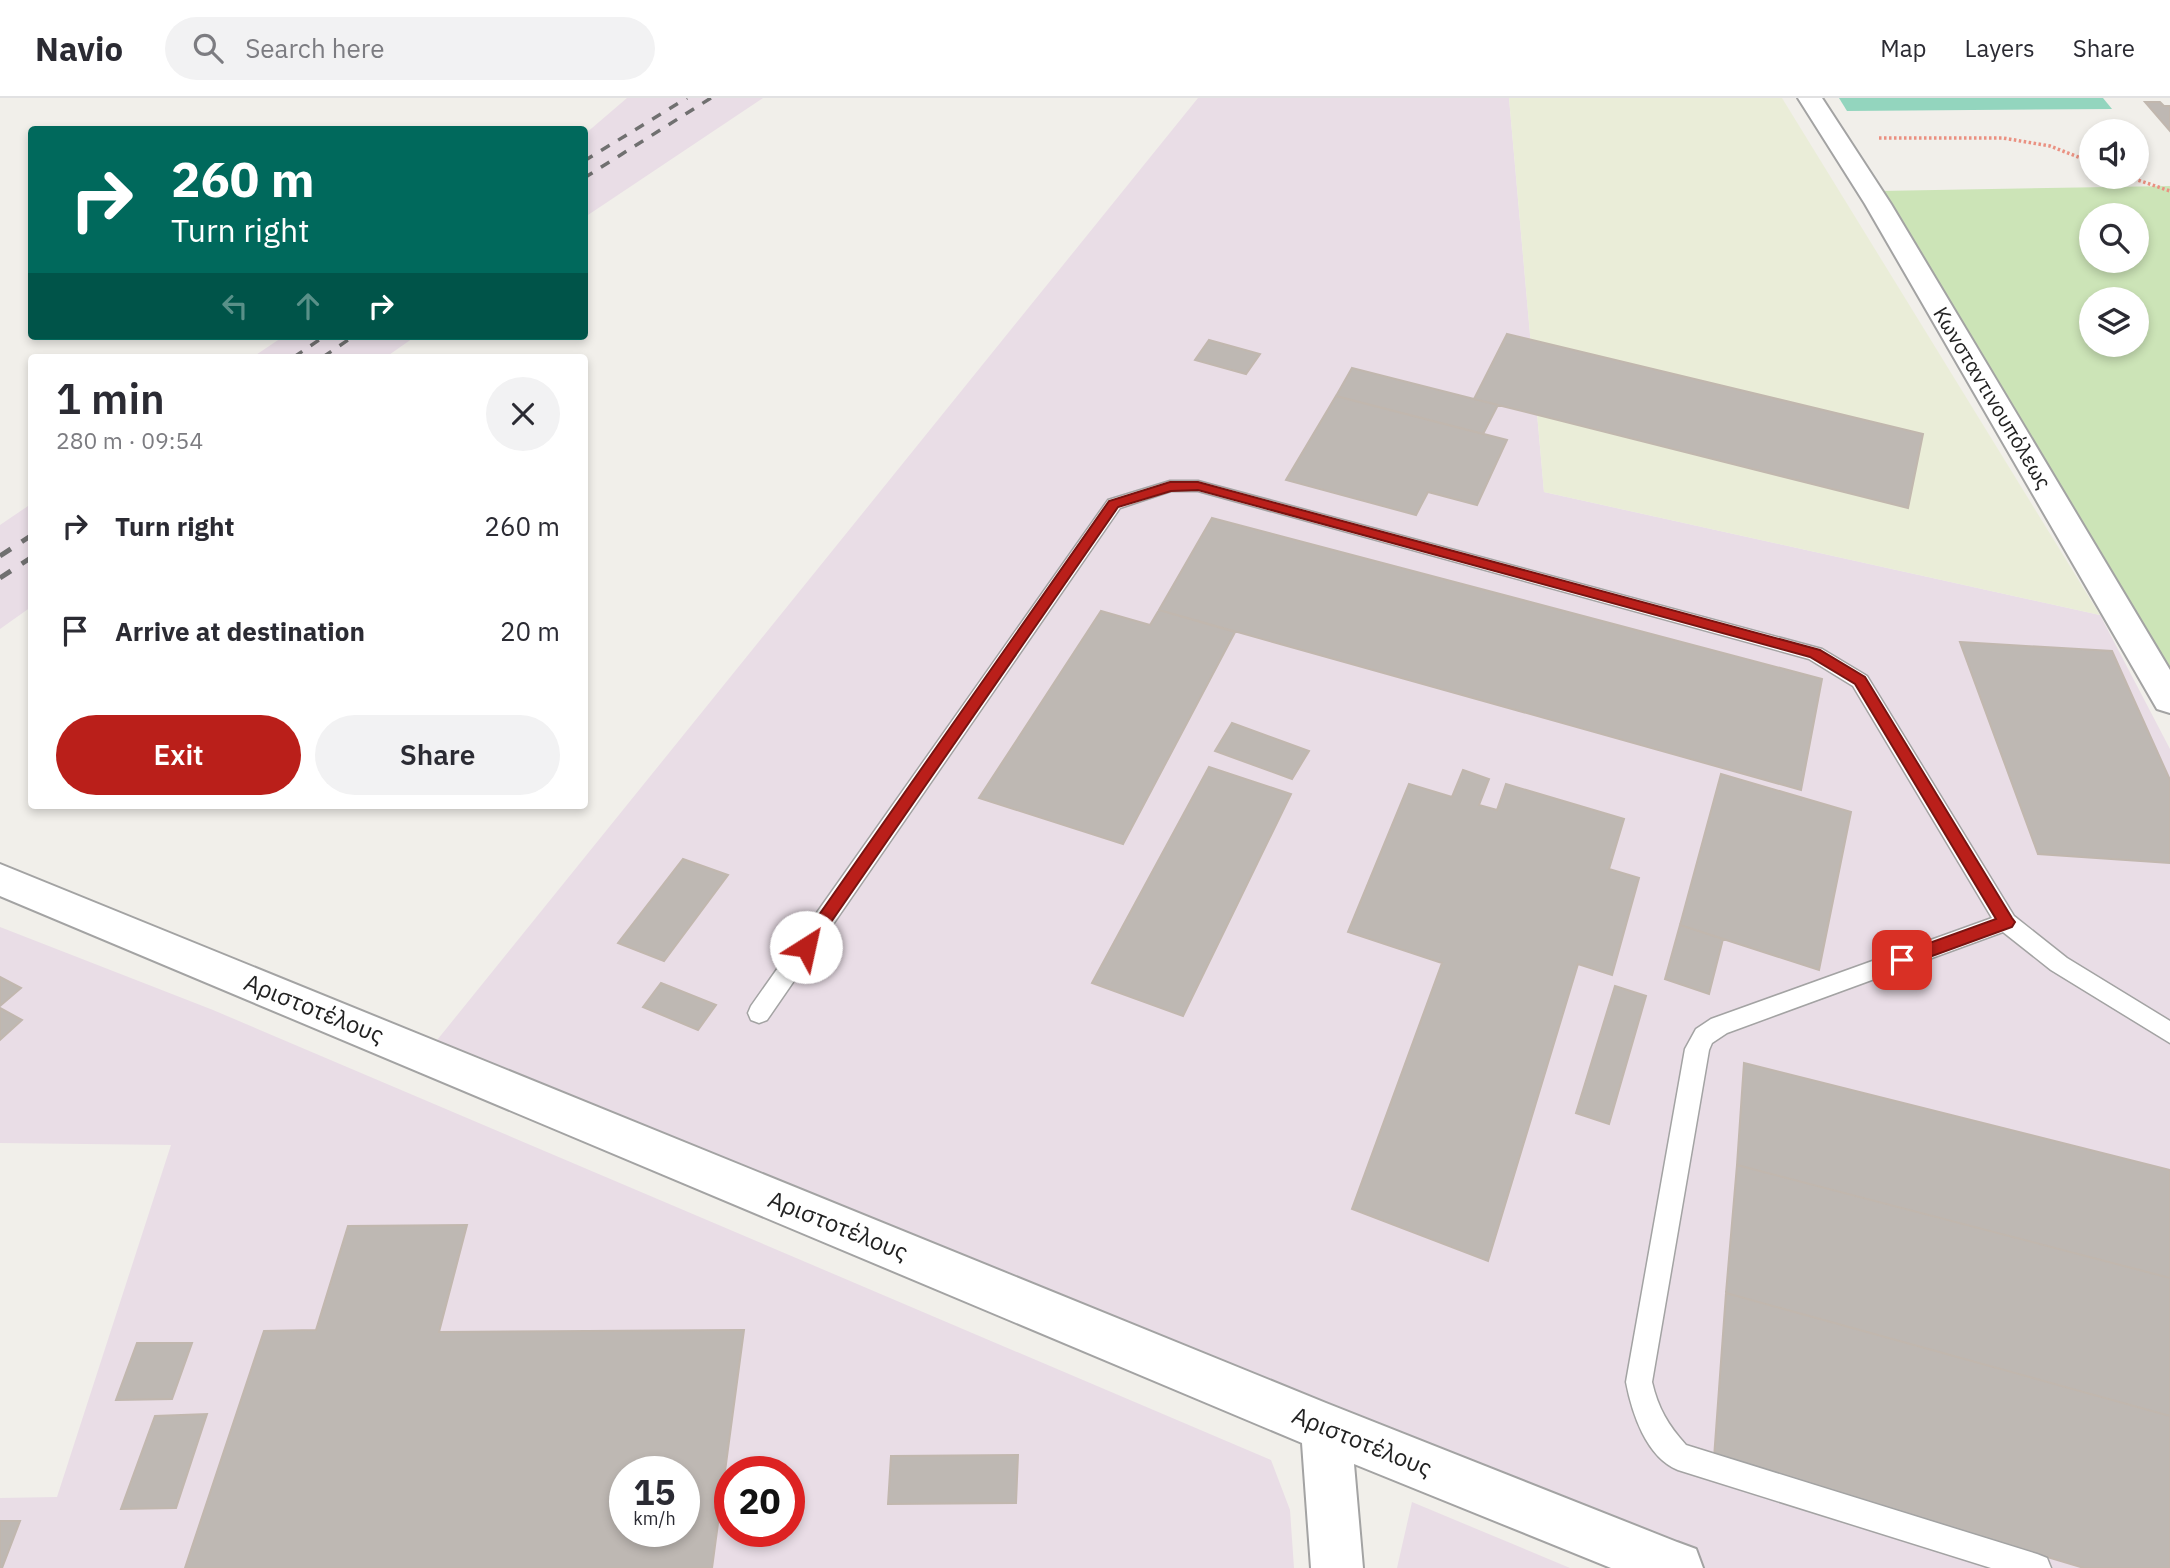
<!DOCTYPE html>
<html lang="en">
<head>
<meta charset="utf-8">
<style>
	:root { --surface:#fff; --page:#f2f2f3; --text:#2b2b33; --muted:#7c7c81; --line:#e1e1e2; --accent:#ba1f1a }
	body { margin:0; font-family:"IBM Plex Sans",sans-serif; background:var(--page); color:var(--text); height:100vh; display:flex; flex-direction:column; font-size:26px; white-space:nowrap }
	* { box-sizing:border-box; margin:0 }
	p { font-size:23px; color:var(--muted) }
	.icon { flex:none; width:38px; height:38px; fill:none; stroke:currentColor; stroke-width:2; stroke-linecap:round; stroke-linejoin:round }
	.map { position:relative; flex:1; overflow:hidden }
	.drawer { position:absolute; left:28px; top:256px; width:560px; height:455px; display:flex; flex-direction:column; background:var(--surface); border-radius:7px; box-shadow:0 4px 10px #0003 }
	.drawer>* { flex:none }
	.top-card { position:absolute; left:28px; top:28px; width:560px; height:214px; border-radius:7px; box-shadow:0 4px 10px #0003; background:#00695c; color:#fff; overflow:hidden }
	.buttons { position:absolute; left:2079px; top:21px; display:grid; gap:14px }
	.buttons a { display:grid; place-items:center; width:70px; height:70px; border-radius:50%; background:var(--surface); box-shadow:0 4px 10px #0003; font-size:35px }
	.speed { position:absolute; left:609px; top:1358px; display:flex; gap:14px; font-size:35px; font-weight:700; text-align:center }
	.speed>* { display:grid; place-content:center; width:91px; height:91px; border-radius:50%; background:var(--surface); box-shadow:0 4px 10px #0003; line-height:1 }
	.speed small { font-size:18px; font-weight:400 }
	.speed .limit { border:10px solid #d22; background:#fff; color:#111 }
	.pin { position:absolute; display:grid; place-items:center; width:60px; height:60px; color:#fff; margin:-30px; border-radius:14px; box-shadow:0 4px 10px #0006 }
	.me { position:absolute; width:77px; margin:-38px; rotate:35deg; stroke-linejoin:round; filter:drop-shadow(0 0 5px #0008) }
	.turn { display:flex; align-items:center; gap:24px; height:147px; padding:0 28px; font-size:32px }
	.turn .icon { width:91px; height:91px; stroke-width:2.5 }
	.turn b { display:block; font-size:49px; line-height:60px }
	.lanes { display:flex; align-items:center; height:66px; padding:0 28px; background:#0003; justify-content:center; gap:35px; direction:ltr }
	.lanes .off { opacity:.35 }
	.round { display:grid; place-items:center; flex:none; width:74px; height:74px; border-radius:37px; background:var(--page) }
	.head { display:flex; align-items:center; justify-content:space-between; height:119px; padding:0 28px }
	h1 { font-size:42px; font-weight:600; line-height:52px }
	.primary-button { display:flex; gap:14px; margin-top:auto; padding:14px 28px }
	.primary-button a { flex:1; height:80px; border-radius:42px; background:var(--accent); color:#fff; font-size:28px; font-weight:600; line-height:80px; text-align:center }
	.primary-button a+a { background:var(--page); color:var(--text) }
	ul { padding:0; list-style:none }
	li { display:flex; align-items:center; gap:21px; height:105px; padding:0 28px }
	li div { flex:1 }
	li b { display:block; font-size:26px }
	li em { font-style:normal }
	header { display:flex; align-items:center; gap:42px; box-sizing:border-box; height:98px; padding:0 35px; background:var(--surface); border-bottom:2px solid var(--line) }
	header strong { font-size:33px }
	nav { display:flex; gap:38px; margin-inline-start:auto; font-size:24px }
	.search { width:490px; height:63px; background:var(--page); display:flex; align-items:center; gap:18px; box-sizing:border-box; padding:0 24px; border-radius:38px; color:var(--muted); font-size:26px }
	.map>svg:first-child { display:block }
</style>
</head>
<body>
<header>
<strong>Navio</strong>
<div class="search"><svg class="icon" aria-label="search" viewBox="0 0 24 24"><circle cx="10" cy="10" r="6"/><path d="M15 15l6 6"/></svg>Search here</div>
<nav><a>Map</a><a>Layers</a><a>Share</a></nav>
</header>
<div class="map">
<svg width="2170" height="1470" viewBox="0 0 2170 1470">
	<rect width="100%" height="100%" fill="#f1efea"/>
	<!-- industrial -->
	<path fill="#e9dde6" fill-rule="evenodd" d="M 627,0 L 763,0 L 585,119 L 585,36 Z
		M 1198,0 L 1509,0 L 1544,394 L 2100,517 L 2170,651 L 2170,1470 L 1664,1470 L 425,957 Z
		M 284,238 L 416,238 L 386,259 L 253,259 Z
		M 31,406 L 31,509 L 0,531 L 0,427 Z
		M 0,829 L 213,912 L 1271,1362 L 1290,1412 L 1294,1470 L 0,1470 L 0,1400 L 57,1399 L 171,1047 L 0,1045 ZM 625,1374 L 684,1374 L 684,1433 L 625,1433 ZM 730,1374 L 789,1374 L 789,1433 L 730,1433 Z
		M 1412,1404 L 1570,1470 L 1397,1470 Z"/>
	<!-- farmland -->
	<path fill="#eaedd8" d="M 1509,0 L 1782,0 L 2100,517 L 1544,394 Z"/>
	<!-- grass -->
	<path fill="#cce4b7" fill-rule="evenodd" d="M 2170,88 L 2170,578 L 1879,93 ZM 2091,117 L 2137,117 L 2137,163 L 2091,163 ZM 2091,201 L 2137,201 L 2137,247 L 2091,247 Z"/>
	<!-- pitch -->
	<path fill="#93d5be" d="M 1839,0 L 2103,0 L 2112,11 L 1847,13 Z"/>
	<!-- building -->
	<path fill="#beb8b3" stroke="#c1b7ae" stroke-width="2" fill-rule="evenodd" d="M 2145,4 L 2160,4 L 2164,8 L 2170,8 L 2170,33 Z
		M 1507,236 L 1923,336 L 1908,410 L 1474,301 Z
		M 1209,242 L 1260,256 L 1246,276 L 1195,262 Z
		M 1352,270 L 1474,301 L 1498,307 L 1483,336 L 1336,298 Z
		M 1336,298 L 1507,342 L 1477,407 L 1428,394 L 1416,417 L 1286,382 Z
		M 1212,420 L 1822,581 L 1801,692 L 1159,512 Z
		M 1159,512 L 1235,534 L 1123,746 L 979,700 L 1101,513 L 1150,527 Z
		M 1960,544 L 2112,553 L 2170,682 L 2170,765 L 2038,756 Z
		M 1232,625 L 1309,653 L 1292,681 L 1215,653 Z
		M 1209,669 L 1291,696 L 1183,918 L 1092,885 Z
		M 1463,672 L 1489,681 L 1479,707 L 1497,712 L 1506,686 L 1624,721 L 1609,771 L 1639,780 L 1612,877 L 1578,866 L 1488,1163 L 1352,1111 L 1442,865 L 1348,834 L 1409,686 L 1452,699 Z
		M 1721,676 L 1851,714 L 1819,872 L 1680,827 Z
		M 683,761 L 728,777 L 664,863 L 618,845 Z
		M 1680,827 L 1723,841 L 1709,896 L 1665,881 Z
		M 0,879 L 21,890 L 0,908 Z
		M 661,885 L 716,907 L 698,932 L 643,909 Z
		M 1615,888 L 1646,898 L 1609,1026 L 1576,1015 Z
		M 0,910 L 22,922 L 0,942 Z
		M 1744,965 L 2170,1072 L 2170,1180 L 1737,1067 Z
		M 1737,1067 L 2170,1180 L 2170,1318 L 1726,1195 Z
		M 467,1127 L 439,1234 L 744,1232 L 712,1470 L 185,1470 L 264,1233 L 316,1232 L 348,1128 ZM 625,1374 L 684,1374 L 684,1433 L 625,1433 Z
		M 1726,1195 L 2170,1318 L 2170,1470 L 2084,1470 L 1714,1360 Z
		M 137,1245 L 192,1245 L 172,1301 L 116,1302 Z
		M 207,1316 L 176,1410 L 121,1411 L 155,1318 Z
		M 1018,1357 L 1016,1405 L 888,1406 L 891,1358 Z
		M 0,1423 L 20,1423 L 2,1470 L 0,1470 Z"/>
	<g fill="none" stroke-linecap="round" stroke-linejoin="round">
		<!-- lane casing -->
		<g stroke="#a3a3a3" stroke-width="3">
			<path id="lane" d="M 1170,383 L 1198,383 L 1822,551 L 1867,578 L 2014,818 L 2067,860 L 2170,923 L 2170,945 L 2051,872 L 2003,834 L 1727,935 L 1712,945 L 1709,952 L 1652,1284 C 1658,1310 1668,1327 1686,1347 L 2037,1456 L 2047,1460 L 2051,1470 L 1991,1470 L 1678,1372 C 1646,1359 1632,1315 1626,1284 L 1685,951 L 1696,931 L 1711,921 L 1992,820 L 1853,588 L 1809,561 L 1198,393 L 1171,393 L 1120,410 L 767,922 L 759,925 L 751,922 L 748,915 L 751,908 L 1108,402 Z"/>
		</g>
		<!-- street casing -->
		<g stroke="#a3a3a3" stroke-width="4">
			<path id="street" d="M 1798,0 L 1822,0 L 1891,106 L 2170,572 L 2170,615 L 2157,611 L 1865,106 Z
				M 0,766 L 1326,1305 L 1677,1444 L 1696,1451 L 1703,1470 L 1611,1470 L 1354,1366 L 1363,1470 L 1311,1470 L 1302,1345 L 0,798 Z"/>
		</g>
		<!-- path -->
		<path stroke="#ea9182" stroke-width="3.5" stroke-dasharray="2.5 2.5" stroke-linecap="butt" d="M 1879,40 L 2003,40 L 2050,48 L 2091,64
			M 2129,79 L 2170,93"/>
		<!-- lane -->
		<use href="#lane" fill="#fff" fill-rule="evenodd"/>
		<!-- street -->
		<use href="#street" fill="#fff" fill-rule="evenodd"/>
		<!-- rail-far1 -->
		<path stroke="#707070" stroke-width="3.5" stroke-dasharray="10 10" stroke-linecap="butt" d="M 584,63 L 687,0
			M 584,80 L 711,0
			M 294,259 L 325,238
			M 323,259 L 354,238"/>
		<!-- rail -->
		<path stroke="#707070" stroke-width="5" stroke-dasharray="13 13" stroke-linecap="butt" d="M 0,458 L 32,437
			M 0,480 L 32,459"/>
	</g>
	<!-- route -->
	<path fill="#ba1f1a" stroke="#791411" stroke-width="2" d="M 1198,384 L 1820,552 L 1865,579 L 2012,820 L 2015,824 L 2012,829 L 1902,869 L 1896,867 L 1893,862 L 1896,857 L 1996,821 L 1855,586 L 1810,559 L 1198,392 L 1171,393 L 1118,409 L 811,853 L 800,853 L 797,849 L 800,844 L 1109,403 L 1170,384 Z"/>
	<g text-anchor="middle" stroke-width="5" stroke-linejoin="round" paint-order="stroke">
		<!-- far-street labels -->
		<g font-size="21" fill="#222" stroke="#fff">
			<text transform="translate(1992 300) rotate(59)" y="7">Κωνσταντινουπόλεως</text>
		</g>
		<!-- street labels -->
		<g font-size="24" fill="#222" stroke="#fff">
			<text transform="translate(314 911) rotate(22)" y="8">Αριστοτέλους</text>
			<text transform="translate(838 1128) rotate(22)" y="8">Αριστοτέλους</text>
			<text transform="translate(1362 1344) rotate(22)" y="8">Αριστοτέλους</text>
		</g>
	</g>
</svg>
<div class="buttons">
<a><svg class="icon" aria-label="sound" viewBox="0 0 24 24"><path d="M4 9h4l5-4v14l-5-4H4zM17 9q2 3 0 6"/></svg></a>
<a><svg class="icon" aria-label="search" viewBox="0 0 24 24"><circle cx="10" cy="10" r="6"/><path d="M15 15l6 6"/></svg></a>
<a><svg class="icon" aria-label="layers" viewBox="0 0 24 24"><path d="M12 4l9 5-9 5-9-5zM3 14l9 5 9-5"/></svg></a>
</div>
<div class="speed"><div>15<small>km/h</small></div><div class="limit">20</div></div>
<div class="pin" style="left:1902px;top:862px;background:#d93025"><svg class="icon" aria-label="arrive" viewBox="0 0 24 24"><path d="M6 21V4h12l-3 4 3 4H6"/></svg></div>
<svg class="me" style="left:806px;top:849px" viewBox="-20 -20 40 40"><circle r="19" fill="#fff"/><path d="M0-13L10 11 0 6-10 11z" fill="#ba1f1a"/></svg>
<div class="top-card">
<div class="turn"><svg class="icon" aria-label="right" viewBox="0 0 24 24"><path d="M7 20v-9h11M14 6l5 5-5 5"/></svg><div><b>260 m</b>Turn right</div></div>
<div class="lanes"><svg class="icon off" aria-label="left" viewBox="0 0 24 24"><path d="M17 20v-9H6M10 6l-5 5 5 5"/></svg><svg class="icon off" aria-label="ahead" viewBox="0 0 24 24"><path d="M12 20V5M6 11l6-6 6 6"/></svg><svg class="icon" aria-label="right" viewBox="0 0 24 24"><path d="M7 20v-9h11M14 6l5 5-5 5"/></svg></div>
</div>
<section class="drawer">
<div class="head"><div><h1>1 min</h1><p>280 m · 09:54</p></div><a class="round"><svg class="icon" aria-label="close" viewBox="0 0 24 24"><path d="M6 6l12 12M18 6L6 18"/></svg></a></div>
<ul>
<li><svg class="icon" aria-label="right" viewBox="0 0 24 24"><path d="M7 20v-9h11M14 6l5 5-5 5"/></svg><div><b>Turn right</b></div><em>260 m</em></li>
<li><svg class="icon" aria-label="arrive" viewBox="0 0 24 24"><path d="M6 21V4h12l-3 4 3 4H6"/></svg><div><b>Arrive at destination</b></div><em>20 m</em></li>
</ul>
<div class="primary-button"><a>Exit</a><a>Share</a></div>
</section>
</div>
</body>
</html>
